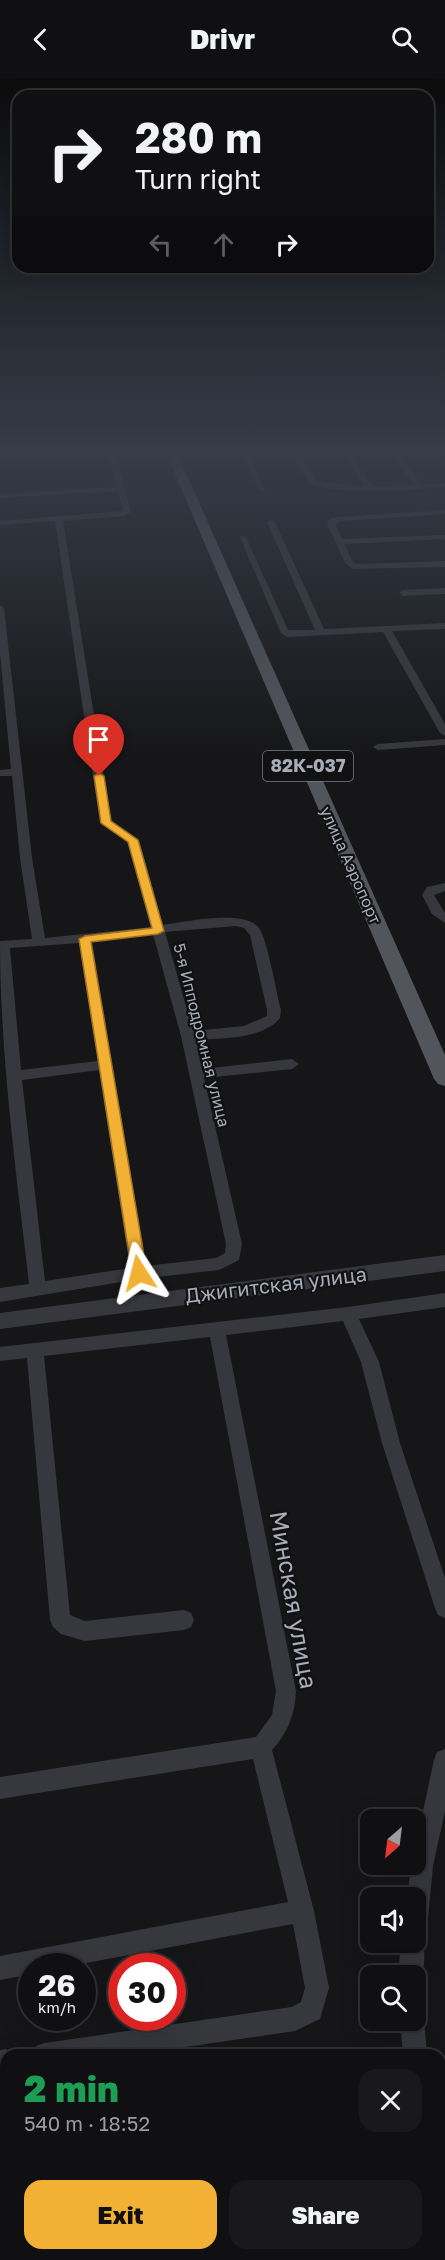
<!DOCTYPE html>
<html lang="en">
<head>
<meta charset="utf-8">
<style>
	:root { --surface:#101012; --page:#19191b; --text:#f1f3f6; --muted:#9c9d9f; --line:#303032; --accent:#f2b134 }
	body { margin:0; font-family:"Golos Text",sans-serif; background:var(--page); color:var(--text); height:100vh; display:flex; flex-direction:column; font-size:22px; white-space:nowrap }
	* { box-sizing:border-box; margin:0 }
	p { font-size:20px; color:var(--muted) }
	.icon { flex:none; width:33px; height:33px; fill:none; stroke:currentColor; stroke-width:2; stroke-linecap:round; stroke-linejoin:round }
	.map { position:relative; flex:1; overflow:hidden }
	.drawer { position:absolute; left:0px; top:1971px; width:446px; height:212px; display:flex; flex-direction:column; background:var(--surface); border-radius:18px 18px 0 0; box-shadow:0 6px 24px #0002,0 0 0 2px var(--line) }
	.drawer>* { flex:none }
	.banner { position:absolute; left:12px; top:12px; width:422px; height:183px; border-radius:18px; box-shadow:0 6px 24px #0002,0 0 0 2px var(--line); background:#101012; color:var(--text); overflow:hidden }
	.needle { width:39px; rotate:208deg }
	.fabs { position:absolute; left:360px; top:1731px; display:grid; gap:12px }
	.fabs a { display:grid; place-items:center; width:66px; height:66px; border-radius:12px; background:var(--surface); box-shadow:0 6px 24px #0002,0 0 0 2px var(--line); font-size:30px }
	.speed { position:absolute; left:18px; top:1875px; display:flex; gap:12px; font-size:30px; font-weight:700; text-align:center }
	.speed>* { display:grid; place-content:center; width:78px; height:78px; border-radius:50%; background:var(--surface); box-shadow:0 6px 24px #0002,0 0 0 2px var(--line); line-height:1 }
	.speed small { font-size:15px; font-weight:400 }
	.speed .limit { border:9px solid #d22; background:#fff; color:#111 }
	.pin { position:absolute; display:grid; place-items:center; width:51px; height:51px; color:#fff; margin:-62px -26px; border-radius:50% 50% 50% 0; rotate:-45deg; box-shadow:0 0 6px #0007 }
	.pin .icon { rotate:45deg }
	.me { position:absolute; width:66px; margin:-33px; rotate:351deg; stroke-linejoin:round; filter:drop-shadow(0 0 4px #0008) }
	.turn { display:flex; align-items:center; gap:21px; height:126px; padding:0 24px; font-size:27px }
	.turn .icon { width:78px; height:78px; stroke-width:2.5 }
	.turn b { display:block; font-size:42px; line-height:51px }
	.lanes { display:flex; align-items:center; height:57px; padding:0 24px; background:#0003; justify-content:center; gap:30px; direction:ltr }
	.lanes .off { opacity:.35 }
	.round { display:grid; place-items:center; flex:none; width:63px; height:63px; border-radius:18px; background:var(--page) }
	.head { display:flex; align-items:center; justify-content:space-between; height:102px; padding:0 24px }
	h1 { font-size:36px; font-weight:800; line-height:45px; color:#1e9e55 }
	.primary-button { display:flex; gap:12px; margin-top:auto; padding:12px 24px }
	.primary-button a { flex:1; height:69px; border-radius:18px; background:var(--accent); color:#111; font-size:24px; font-weight:800; line-height:69px; text-align:center }
	.primary-button a+a { background:var(--page); color:var(--text) }
	header { display:flex; justify-content:space-between; align-items:center; height:78px; padding:0 24px; background:var(--surface); font-size:27px; font-weight:800 }
	.map>svg:first-child { display:block }
</style>
</head>
<body>
<header><svg class="icon" aria-label="back" viewBox="0 0 24 24"><path d="M15 5l-7 7 7 7"/></svg>Drivr<svg class="icon" aria-label="search" viewBox="0 0 24 24"><circle cx="10" cy="10" r="6"/><path d="M15 15l6 6"/></svg></header>
<div class="map">
<svg width="445" height="2182" viewBox="0 0 445 2182">
	<rect width="100%" height="100%" fill="#161618"/>
	<g fill="none" stroke-linecap="round" stroke-linejoin="round">
		<!-- minor -->
		<path fill="#37383d" fill-rule="evenodd" d="M 107,375 L 115,375 L 131,434 L 124,438 L 63,443 L 111,743 L 139,762 L 163,847 C 185,844 244,831 259,850 C 268,863 276,914 281,932 L 280,940 C 262,962 221,960 196,962 L 202,991 L 292,981 L 299,986 L 292,991 L 204,1000 L 242,1166 L 239,1182 L 219,1192 L 139,1201 L 0,1224 L 0,1210 L 29,1206 C 16,1092 0,978 0,863 L 32,861 L 20,780 L 12,698 L 0,698 L 0,692 L 11,691 L 0,575 L 0,527 L 4,530 L 32,780 L 45,860 L 151,849 L 128,764 L 100,745 L 55,443 L 0,447 L 0,443 L 123,433 L 118,413 L 0,420 L 0,416 L 116,409 ZM 236,848 L 244,850 L 250,857 L 267,932 L 267,938 L 244,948 L 193,953 L 165,854 ZM 153,856 L 181,958 L 226,1166 L 225,1175 L 216,1180 L 146,1188 L 92,864 ZM 79,865 L 98,983 L 21,992 L 10,870 ZM 99,992 L 130,1190 L 45,1203 L 22,1002 Z
			M 242,375 L 249,375 L 265,413 L 258,411 Z
			M 291,375 L 298,375 L 316,403 L 365,409 L 343,375 L 350,375 L 373,409 L 414,407 L 391,375 L 398,375 L 422,407 L 445,405 L 445,409 C 399,413 355,417 310,407 Z
			M 445,432 L 445,436 L 340,443 L 335,446 L 342,461 L 445,457 L 445,461 L 344,466 L 353,484 L 358,486 L 445,483 L 445,489 L 353,491 L 345,485 L 327,446 L 330,440 L 340,439 Z
			M 271,442 L 275,444 L 324,551 L 445,545 L 445,551 L 392,553 L 445,646 L 445,658 L 440,655 L 383,554 L 287,559 L 281,555 L 239,457 L 246,459 L 288,552 L 315,552 L 267,444 Z
			M 445,510 L 445,516 L 403,518 L 399,515 L 403,512 Z
			M 445,661 L 445,667 L 378,672 L 373,669 L 378,666 Z
			M 445,805 L 445,813 L 434,817 L 445,835 L 445,845 L 432,836 L 422,817 L 427,809 Z
			M 445,1215 L 445,1229 L 359,1241 L 379,1284 L 400,1365 L 445,1500 L 445,1540 L 438,1537 L 435,1530 L 382,1365 L 361,1284 L 343,1243 L 226,1257 L 296,1613 C 295,1636 288,1655 272,1672 L 314,1833 L 329,1910 L 320,1941 L 295,1953 L 130,1977 L 33,1977 L 36,1968 L 45,1965 L 292,1929 L 301,1924 L 305,1910 L 293,1846 L 70,1888 L 32,1888 L 32,1896 L 0,1902 L 0,1878 L 288,1824 L 253,1681 L 0,1721 L 0,1699 L 256,1659 L 272,1637 L 276,1613 L 210,1259 L 44,1278 L 70,1537 L 85,1543 L 184,1532 L 191,1535 L 194,1542 L 191,1549 L 184,1552 L 85,1563 L 61,1556 L 53,1549 L 50,1542 L 27,1280 L 0,1283 L 0,1269 L 348,1229 Z
			M 445,1671 L 445,1733 L 433,1788 L 428,1840 L 424,1848 L 416,1852 L 416,1820 L 407,1820 L 411,1788 L 416,1786 L 416,1766 L 434,1682 L 437,1674 Z
			M 416,1853 L 421,1856 C 426,1868 426,1899 416,1908 L 416,1898 L 398,1898 L 401,1864 L 416,1864 Z
			M 416,1931 L 421,1933 L 424,1942 L 427,1977 L 403,1977 L 400,1942 L 416,1942 Z
			M 6,1971 L 16,1977 L 6,1977 L 6,1995 L 0,1996 L 0,1972 Z
			M 6,2144 L 6,2170 L 0,2172 L 0,2146 Z
			M 227,2176 L 253,2176 L 253,2182 L 227,2182 Z"/>
		<!-- tertiary -->
		<path fill="#37383d" fill-rule="evenodd" d="M 445,1177 L 445,1193 L 0,1251 L 0,1235 Z"/>
		<!-- primary -->
		<path fill="#53555c" fill-rule="evenodd" d="M 166,375 L 177,375 L 445,977 L 445,1008 L 438,1006 L 434,1001 Z"/>
	</g>
	<!-- sky -->
	<linearGradient id="sky" x2="0" y2="1"><stop stop-color="#0c0c0d"/><stop offset="0.55" stop-color="#363c48"/><stop offset="1" stop-color="#363c48" stop-opacity="0"/></linearGradient>
	<rect width="445" height="681" fill="url(#sky)"/>
	<!-- route -->
	<path fill="#f2b134" stroke="#9d7322" stroke-width="1.5" d="M 99,695 L 104,698 L 111,743 L 138,762 L 164,853 L 158,856 L 91,864 L 147,1195 L 145,1199 L 134,1199 L 132,1195 L 79,861 L 85,858 L 152,850 L 128,764 L 101,745 L 94,698 Z"/>
	<g text-anchor="middle" stroke-width="4.5" stroke-linejoin="round" paint-order="stroke">
		<!-- far-street labels -->
		<g font-size="16" fill="#a8adb8" stroke="#111113">
			<text transform="translate(351 787) rotate(66)" y="6">улица Аэропорт</text>
			<text transform="translate(202 957) rotate(76)" y="6">5-я Ипподромная улица</text>
		</g>
		<!-- shield labels -->
		<rect fill="#111113" stroke="#7b7e86" stroke-width="1.5" x="263" y="673" width="90" height="30" rx="4.5"/>
		<g font-size="18" font-weight="bold" fill="#a8adb8">
			<text x="308" y="694">82К-037</text>
		</g>
		<!-- street labels -->
		<g font-size="20" fill="#a8adb8" stroke="#111113">
			<text transform="translate(276 1207) rotate(-7)" y="7">Джигитская улица</text>
		</g>
		<!-- near-street labels -->
		<g font-size="24" fill="#a8adb8" stroke="#111113">
			<text transform="translate(293 1522) rotate(80)" y="8">Минская улица</text>
		</g>
	</g>
</svg>
<div class="fabs">
<a><svg class="needle" viewBox="-14 -14 28 28"><path d="M0-13l5 13h-10z" fill="#e53935"/><path d="M0 13l5-13h-10z" fill="#9c9d9f"/></svg></a>
<a><svg class="icon" aria-label="sound" viewBox="0 0 24 24"><path d="M4 9h4l5-4v14l-5-4H4zM17 9q2 3 0 6"/></svg></a>
<a><svg class="icon" aria-label="search" viewBox="0 0 24 24"><circle cx="10" cy="10" r="6"/><path d="M15 15l6 6"/></svg></a>
</div>
<div class="speed"><div>26<small>km/h</small></div><div class="limit">30</div></div>
<div class="pin" style="left:99px;top:698px;background:#d93025"><svg class="icon" aria-label="arrive" viewBox="0 0 24 24"><path d="M6 21V4h12l-3 4 3 4H6"/></svg></div>
<svg class="me" style="left:139px;top:1195px" viewBox="-20 -20 40 40"><path d="M0-17L14 15 0 8-14 15z" fill="#f2b134" stroke="#fff" stroke-width="4"/></svg>
<div class="banner">
<div class="turn"><svg class="icon" aria-label="right" viewBox="0 0 24 24"><path d="M7 20v-9h11M14 6l5 5-5 5"/></svg><div><b>280 m</b>Turn right</div></div>
<div class="lanes"><svg class="icon off" aria-label="left" viewBox="0 0 24 24"><path d="M17 20v-9H6M10 6l-5 5 5 5"/></svg><svg class="icon off" aria-label="ahead" viewBox="0 0 24 24"><path d="M12 20V5M6 11l6-6 6 6"/></svg><svg class="icon" aria-label="right" viewBox="0 0 24 24"><path d="M7 20v-9h11M14 6l5 5-5 5"/></svg></div>
</div>
<section class="drawer">
<div class="head"><div><h1>2 min</h1><p>540 m · 18:52</p></div><a class="round"><svg class="icon" aria-label="close" viewBox="0 0 24 24"><path d="M6 6l12 12M18 6L6 18"/></svg></a></div>
<div class="primary-button"><a>Exit</a><a>Share</a></div>
</section>
</div>
</body>
</html>
